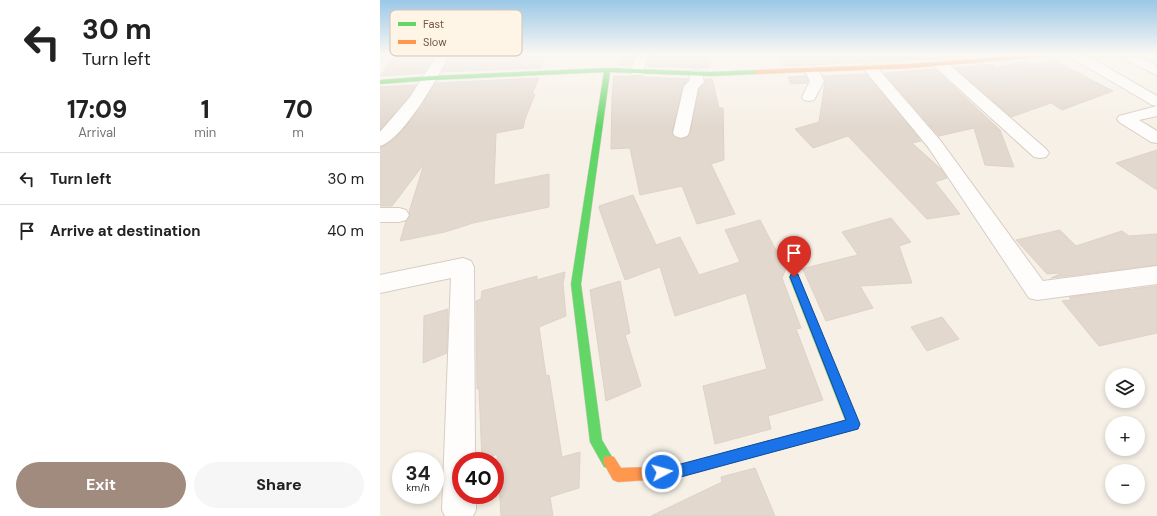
<!DOCTYPE html>
<html lang="en">
<head>
<meta charset="utf-8">
<style>
	:root { --surface:#fff; --page:#f6f6f6; --text:#222; --muted:#767676; --line:#e0e0e0; --accent:#a18b7f }
	body { margin:0; font-family:"DM Sans",sans-serif; background:var(--page); color:var(--text); height:100vh; display:flex; flex-direction:column; font-size:15px; white-space:nowrap }
	* { box-sizing:border-box; margin:0 }
	p { font-size:13px; color:var(--muted) }
	.icon { flex:none; width:22px; height:22px; fill:none; stroke:currentColor; stroke-width:2; stroke-linecap:round; stroke-linejoin:round }
	.map { position:relative; flex:1; overflow:hidden }
	.details { display:flex; flex-direction:column; background:var(--surface); width:380px }
	.details>* { flex:none }
	.guide { background:#fff; color:var(--text); overflow:hidden }
	.tools { position:absolute; left:725px; top:368px; display:grid; gap:8px }
	.tools a { display:grid; place-items:center; width:40px; height:40px; border-radius:50%; background:var(--surface); box-shadow:0 2px 6px #0003; font-size:20px }
	.speed { position:absolute; left:12px; top:452px; display:flex; gap:8px; font-size:20px; font-weight:700; text-align:center }
	.speed>* { display:grid; place-content:center; width:52px; height:52px; border-radius:50%; background:var(--surface); box-shadow:0 2px 6px #0003; line-height:1 }
	.speed small { font-size:10px; font-weight:400 }
	.speed .limit { border:6px solid #d22; background:#fff; color:#111 }
	.pin { position:absolute; display:grid; place-items:center; width:34px; height:34px; color:#fff; margin:-41px -17px; border-radius:50% 50% 50% 0; rotate:-45deg; box-shadow:0 0 4px #0007 }
	.pin .icon { rotate:45deg }
	.me { position:absolute; width:44px; margin:-22px; rotate:84deg; stroke-linejoin:round; filter:drop-shadow(0 0 3px #0008) }
	.turn { display:flex; align-items:center; gap:14px; height:84px; padding:0 16px; font-size:18px }
	.turn .icon { width:52px; height:52px; stroke-width:2.5 }
	.turn b { display:block; font-size:28px; line-height:34px }
	.eta { display:flex; justify-content:space-evenly; align-items:center; height:68px; text-align:center }
	.eta b { font-size:24px; font-weight:800; line-height:28px }
	.cta { display:flex; gap:8px; margin-top:auto; padding:8px 16px }
	.cta a { flex:1; height:46px; border-radius:24px; background:var(--accent); color:#fff; font-size:16px; font-weight:800; line-height:46px; text-align:center }
	.cta a+a { background:var(--page); color:var(--text) }
	ul { padding:0; list-style:none }
	li { display:flex; align-items:center; gap:12px; height:52px; padding:0 16px; border-top:1px solid var(--line) }
	li div { flex:1 }
	li b { display:block; font-size:15px }
	li em { font-style:normal }
	main { display:flex; flex:1; min-height:0 }
	.map>svg:first-child { display:block }
</style>
</head>
<body>
<main>
<section class="details">
<div class="guide">
<div class="turn"><svg class="icon" aria-label="left" viewBox="0 0 24 24"><path d="M17 20v-9H6M10 6l-5 5 5 5"/></svg><div><b>30 m</b>Turn left</div></div>
</div>
<div class="eta">
<div><b>17:09</b><p>Arrival</p></div>
<div><b>1</b><p>min</p></div>
<div><b>70</b><p>m</p></div>
</div>
<ul>
<li><svg class="icon" aria-label="left" viewBox="0 0 24 24"><path d="M17 20v-9H6M10 6l-5 5 5 5"/></svg><div><b>Turn left</b></div><em>30 m</em></li>
<li><svg class="icon" aria-label="arrive" viewBox="0 0 24 24"><path d="M6 21V4h12l-3 4 3 4H6"/></svg><div><b>Arrive at destination</b></div><em>40 m</em></li>
</ul>
<div class="cta"><a>Exit</a><a>Share</a></div>
</section>
<div class="map">
<svg width="777" height="516" viewBox="0 0 777 516">
	<rect width="100%" height="100%" fill="#f6f0e6"/>
	<!-- building -->
	<path fill="#e2d8ce" stroke="#dfd2c9" d="M 42,55 L 55,55 L 44,73 L 0,76 L 14,57 Z
		M 70,55 L 165,55 L 161,68 L 62,72 Z
		M 243,55 L 256,55 L 251,65 L 239,65 Z
		M 270,55 L 326,55 L 330,68 L 267,66 Z
		M 399,55 L 583,55 L 583,56 L 530,60 L 404,66 Z
		M 675,61 L 733,91 L 682,110 L 671,103 L 631,117 L 575,68 L 614,64 L 614,68 L 641,62 L 647,62 L 651,64 Z
		M 555,69 L 620,130 L 634,167 L 605,165 L 594,128 L 559,136 L 504,73 Z
		M 486,74 L 541,141 L 532,143 L 561,169 L 567,178 L 555,182 L 580,214 L 547,219 L 468,136 L 433,148 L 415,129 L 439,122 L 445,82 L 443,76 Z
		M 234,76 L 308,79 L 303,86 L 292,133 L 295,137 L 301,139 L 307,137 L 310,133 L 319,89 L 325,83 L 325,79 L 332,79 L 339,108 L 343,108 L 344,160 L 331,164 L 355,214 L 317,224 L 302,186 L 260,195 L 250,148 L 231,149 L 232,97 Z
		M 426,76 L 428,81 L 427,83 L 411,84 L 408,77 Z
		M 159,78 L 152,94 L 155,94 L 145,119 L 143,128 L 116,133 L 114,185 L 169,174 L 169,207 L 93,223 L 65,232 L 20,241 L 26,221 L 30,216 L 29,212 L 44,164 L 12,206 L 0,206 L 0,147 L 10,142 L 20,133 L 41,107 L 55,83 Z
		M 36,85 L 29,96 L 0,130 L 0,87 Z
		M 777,150 L 777,190 L 736,163 Z
		M 253,195 L 276,245 L 300,237 L 319,275 L 360,262 L 345,230 L 380,220 L 406,269 L 402,278 L 421,328 L 416,329 L 443,400 L 388,416 L 391,429 L 335,444 L 323,386 L 387,369 L 366,293 L 295,316 L 280,267 L 245,280 L 219,208 L 219,206 Z
		M 511,218 L 531,242 L 519,246 L 532,283 L 480,286 L 493,308 L 446,321 L 426,276 L 423,270 L 421,269 L 478,255 L 462,232 Z
		M 680,230 L 696,246 L 742,231 L 749,236 L 777,234 L 777,265 L 671,278 L 680,274 L 679,273 L 667,274 L 636,240 Z
		M 185,272 L 183,284 L 186,316 L 159,327 L 166,376 L 169,375 L 182,457 L 200,452 L 199,488 L 170,497 L 173,516 L 121,516 L 117,454 L 102,461 L 99,389 L 97,389 L 96,301 L 101,299 L 102,291 L 157,276 L 157,280 Z
		M 240,281 L 250,333 L 245,335 L 261,386 L 226,401 L 210,290 Z
		M 777,286 L 777,333 L 719,346 L 682,301 L 691,300 L 689,297 Z
		M 68,309 L 67,353 L 43,363 L 44,316 Z
		M 562,317 L 579,339 L 547,351 L 531,327 Z
		M 375,468 L 395,516 L 271,516 L 342,482 L 341,477 Z"/>
	<g fill="none" stroke-linecap="round" stroke-linejoin="round">
		<!-- street casing -->
		<g stroke="#d7cdc4" stroke-width="2">
			<path id="street" d="M 57,55 L 69,55 C 59,76 23,140 0,146 L 0,132 L 30,97 Z
				M 257,55 L 269,55 L 262,75 L 252,75 L 250,72 Z
				M 584,55 L 597,55 L 603,60 L 601,63 C 593,65 587,61 584,55 Z
				M 691,55 L 706,55 L 777,96 L 777,116 L 759,120 L 777,131 L 777,143 L 771,142 L 739,122 L 737,119 L 739,116 L 777,106 L 772,105 L 692,58 Z
				M 741,55 L 756,55 L 777,66 L 777,75 L 742,58 Z
				M 559,59 L 564,60 L 666,149 L 669,153 L 666,157 L 660,158 L 654,157 L 554,66 L 552,63 L 554,60 Z
				M 490,64 L 495,65 L 560,140 L 663,281 L 777,266 L 777,284 L 657,300 L 649,298 L 548,147 L 483,68 L 485,65 Z
				M 432,67 L 437,68 L 444,81 L 434,100 L 429,101 L 424,100 L 422,97 L 430,81 L 425,71 L 427,68 Z
				M 316,70 L 321,71 L 324,82 L 318,88 L 309,133 L 307,136 L 301,138 L 295,136 L 293,133 L 304,86 L 310,80 L 309,74 L 311,71 Z
				M 0,208 L 19,208 L 26,210 L 29,215 L 26,220 L 19,222 L 0,222 Z
				M 83,258 L 91,261 L 94,267 L 95,461 L 81,461 L 81,495 L 96,495 L 96,510 L 93,516 L 65,516 L 62,510 L 71,278 L 0,293 L 0,275 Z"/>
		</g>
		<!-- fast casing -->
		<g stroke="#d7ccc3" stroke-width="1">
			<path id="fast" d="M 227,68 L 331,72 L 376,70 L 379,72 L 376,74 L 331,76 L 230,72 L 201,284 L 222,440 L 235,462 L 234,467 L 229,468 L 224,467 L 210,442 L 191,284 L 224,72 L 52,80 L 0,84 L 0,80 L 52,76 Z
				M 414,273 L 417,274 L 419,277 L 479,424 L 477,428 L 473,430 L 388,453 L 384,451 L 382,447 L 384,443 L 465,420 L 409,277 L 411,274 Z"/>
		</g>
		<!-- slow casing -->
		<g stroke="#d7ccc3" stroke-width="1">
			<path id="slow" d="M 646,55 L 664,55 L 661,57 L 530,68 L 376,74 L 373,72 L 376,70 L 530,64 Z
				M 388,441 L 392,443 L 394,447 L 392,451 L 297,478 L 238,482 L 233,480 L 223,462 L 224,457 L 229,456 L 234,457 L 241,468 L 297,466 Z"/>
		</g>
		<!-- street -->
		<use href="#street" fill="#fefdfb" fill-rule="evenodd"/>
		<!-- fast -->
		<use href="#fast" fill="#63d668" fill-rule="evenodd"/>
		<!-- slow -->
		<use href="#slow" fill="#ff974d" fill-rule="evenodd"/>
	</g>
	<!-- sky -->
	<linearGradient id="sky" x2="0" y2="1"><stop stop-color="#9bc8e7"/><stop offset="0.43" stop-color="#fbf8f4"/><stop offset="1" stop-color="#fbf8f4" stop-opacity="0"/></linearGradient>
	<rect width="777" height="127" fill="url(#sky)"/>
	<!-- route -->
	<path fill="#1a73e8" stroke="#114b97" d="M 414,273 L 418,274 L 419,277 L 480,424 L 478,429 L 297,478 L 282,479 L 278,477 L 276,472 L 278,468 L 282,466 L 297,465 L 466,420 L 410,277 L 411,274 Z"/>
	<!-- legend -->
	<rect x="10" y="10" width="132" height="46" rx="6" fill="#fff5e7" stroke="#d5c5b7" stroke-width="1"/>
	<rect x="18" y="22" width="18" height="4" fill="#63d668"/>
	<rect x="18" y="40" width="18" height="4" fill="#ff974d"/>
	<g font-size="11" fill="#735547">
		<text x="43" y="28">Fast</text>
		<text x="43" y="46">Slow</text>
	</g>
</svg>
<div class="tools">
<a><svg class="icon" aria-label="layers" viewBox="0 0 24 24"><path d="M12 4l9 5-9 5-9-5zM3 14l9 5 9-5"/></svg></a>
<a>+</a>
<a>−</a>
</div>
<div class="speed"><div>34<small>km/h</small></div><div class="limit">40</div></div>
<div class="pin" style="left:414px;top:277px;background:#d93025"><svg class="icon" aria-label="arrive" viewBox="0 0 24 24"><path d="M6 21V4h12l-3 4 3 4H6"/></svg></div>
<svg class="me" style="left:282px;top:472px" viewBox="-20 -20 40 40"><circle r="17" fill="#1a73e8" stroke="#fff" stroke-width="3"/><path d="M0-11L8 9 0 5-8 9z" fill="#fff"/></svg>
</div>
</main>
</body>
</html>
